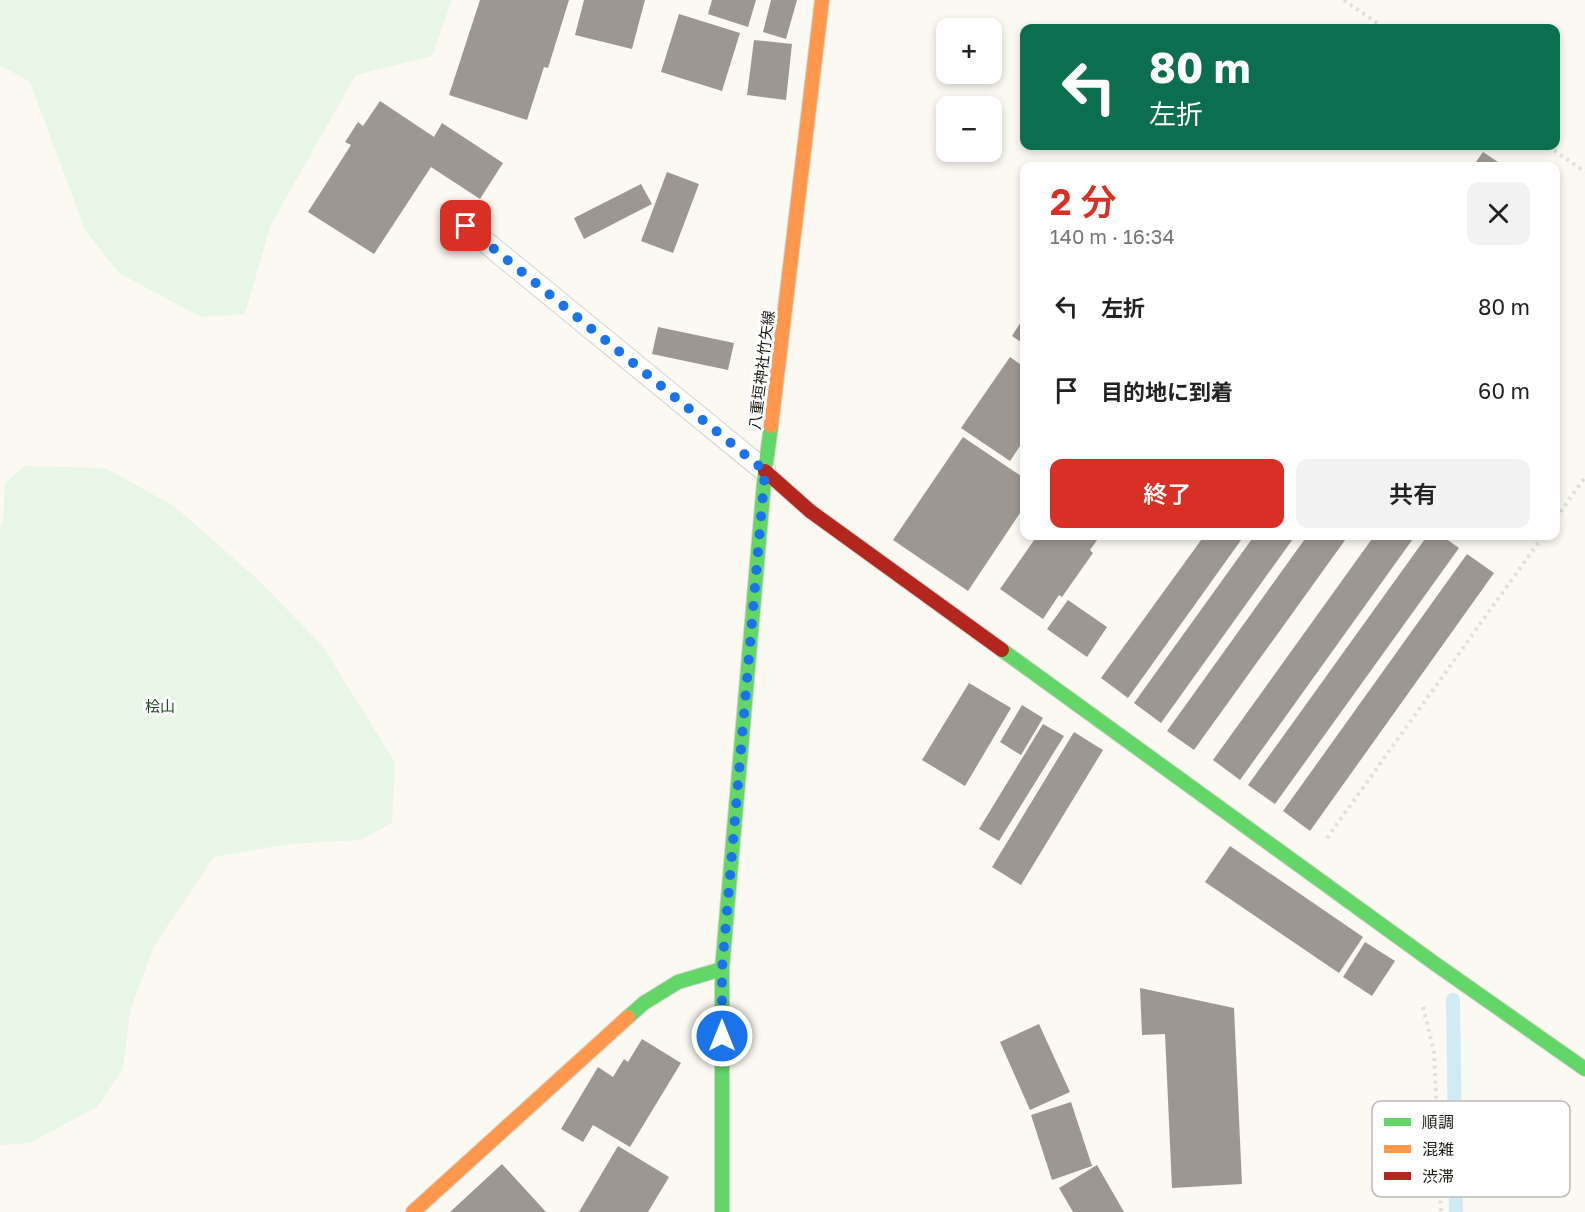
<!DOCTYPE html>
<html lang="ja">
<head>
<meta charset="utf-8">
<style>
	:root { --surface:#fff; --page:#f2f2f2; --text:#222; --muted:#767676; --accent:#d93025 }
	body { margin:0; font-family:"Golos Text","Noto Sans JP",sans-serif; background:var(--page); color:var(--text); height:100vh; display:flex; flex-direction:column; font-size:22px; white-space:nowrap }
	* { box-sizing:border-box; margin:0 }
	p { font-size:20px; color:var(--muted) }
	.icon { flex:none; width:33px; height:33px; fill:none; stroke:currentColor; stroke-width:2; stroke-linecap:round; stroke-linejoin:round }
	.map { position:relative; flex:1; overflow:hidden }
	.side { position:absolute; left:1020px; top:162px; width:540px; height:378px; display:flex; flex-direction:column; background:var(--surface); border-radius:12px; box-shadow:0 3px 9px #0003 }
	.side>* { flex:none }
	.top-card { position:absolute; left:1020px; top:24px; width:540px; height:126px; border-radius:12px; box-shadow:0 3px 9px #0003; background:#0b6e4f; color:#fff; overflow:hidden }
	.buttons { position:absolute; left:936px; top:18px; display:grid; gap:12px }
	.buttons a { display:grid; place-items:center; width:66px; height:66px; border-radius:12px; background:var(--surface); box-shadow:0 3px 9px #0003; font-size:30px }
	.pin { position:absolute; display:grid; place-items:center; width:51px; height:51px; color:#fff; margin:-26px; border-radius:12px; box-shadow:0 3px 9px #0006 }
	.me { position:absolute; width:66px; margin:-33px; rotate:0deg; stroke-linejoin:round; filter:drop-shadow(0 0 4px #0008) }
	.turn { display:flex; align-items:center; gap:21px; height:126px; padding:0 30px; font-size:27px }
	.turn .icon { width:78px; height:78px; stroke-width:2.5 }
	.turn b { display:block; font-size:42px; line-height:51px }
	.round { display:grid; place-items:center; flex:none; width:63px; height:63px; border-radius:12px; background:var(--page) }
	.headline { display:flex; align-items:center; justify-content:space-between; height:102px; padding:0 30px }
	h1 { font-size:36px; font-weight:600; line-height:45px; color:var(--accent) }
	.cta { display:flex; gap:12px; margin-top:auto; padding:12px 30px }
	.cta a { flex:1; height:69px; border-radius:12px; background:var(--accent); color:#fff; font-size:24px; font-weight:600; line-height:69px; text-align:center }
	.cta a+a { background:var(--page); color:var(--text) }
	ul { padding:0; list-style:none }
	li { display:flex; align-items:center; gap:18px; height:84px; padding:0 30px }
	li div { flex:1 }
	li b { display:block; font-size:22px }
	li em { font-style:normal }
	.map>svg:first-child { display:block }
</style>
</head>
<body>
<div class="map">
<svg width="1585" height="1212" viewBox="0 0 1585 1212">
	<rect width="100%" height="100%" fill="#fbf9f2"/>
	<!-- green -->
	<path fill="#e8f7e5" d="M 0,0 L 452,0 L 432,56 L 356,75 L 271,224 L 245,314 L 201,317 L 119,273 L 85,230 L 30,82 L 0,65 Z
		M 25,466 L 105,468 L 174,506 L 255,577 L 322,645 L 395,762 L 392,823 L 360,840 L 289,844 L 214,857 L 154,946 L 130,1011 L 123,1069 L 97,1107 L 30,1143 L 0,1145 L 0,525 L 3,523 L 5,483 Z"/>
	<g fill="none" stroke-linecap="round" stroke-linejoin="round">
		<!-- stream -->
		<path stroke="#d0eaf6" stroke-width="14" d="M 1453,1000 L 1456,1212"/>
	</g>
	<!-- building -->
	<path fill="#9e9791" d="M 480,0 L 569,0 L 548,68 L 544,67 L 527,120 L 449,95 Z
		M 584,0 L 645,0 L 632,49 L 575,35 Z
		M 712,0 L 756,0 L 748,27 L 708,14 Z
		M 771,0 L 797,0 L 786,39 L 763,32 Z
		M 679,14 L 740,33 L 722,91 L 661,72 Z
		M 754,40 L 792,44 L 786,100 L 747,95 Z
		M 380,101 L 434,137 L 442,123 L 503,163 L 480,199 L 431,167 L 374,254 L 308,212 L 351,145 L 345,142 L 358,122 L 363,126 Z
		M 1483,152 L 1504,166 L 1473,166 Z
		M 667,172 L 699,184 L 673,253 L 641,241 Z
		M 641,184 L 652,204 L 584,239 L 574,218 Z
		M 1024,317 L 1024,344 L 1012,336 Z
		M 658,327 L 734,343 L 728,370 L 652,354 Z
		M 1010,357 L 1024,367 L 1024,440 L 1010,461 L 961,428 Z
		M 963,437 L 1024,478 L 1020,484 L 1024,488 L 1024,507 L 968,591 L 893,540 Z
		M 1037,536 L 1100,536 L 1090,550 L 1093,553 L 1062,597 L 1059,595 L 1043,619 L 1000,589 Z
		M 1204,536 L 1244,536 L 1128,698 L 1101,678 Z
		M 1254,536 L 1295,536 L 1161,723 L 1134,703 Z
		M 1307,536 L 1348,536 L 1194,750 L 1167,731 Z
		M 1374,536 L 1415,536 L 1240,780 L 1213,760 Z
		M 1427,536 L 1442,536 L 1459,548 L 1275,804 L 1248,785 Z
		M 1467,554 L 1494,573 L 1310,831 L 1283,811 Z
		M 1068,600 L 1107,627 L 1087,657 L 1047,629 Z
		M 969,683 L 1011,708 L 965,786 L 922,760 Z
		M 1022,705 L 1043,718 L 1021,755 L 1000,742 Z
		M 1043,724 L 1064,736 L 999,841 L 979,829 Z
		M 1074,732 L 1103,750 L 1021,885 L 992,867 Z
		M 1230,846 L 1363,937 L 1339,973 L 1205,882 Z
		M 1365,942 L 1395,961 L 1372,996 L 1343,977 Z
		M 1140,988 L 1234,1008 L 1242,1184 L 1172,1188 L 1165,1034 L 1142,1035 Z
		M 1039,1024 L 1070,1092 L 1030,1110 L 1000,1042 Z
		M 642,1039 L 681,1063 L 630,1147 L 593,1125 L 583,1142 L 561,1129 L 598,1067 L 613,1077 L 624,1059 L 628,1062 Z
		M 1071,1102 L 1092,1166 L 1052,1180 L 1031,1115 Z
		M 618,1146 L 669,1177 L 648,1212 L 579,1212 Z
		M 502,1164 L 546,1212 L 450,1212 Z
		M 1097,1165 L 1124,1212 L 1073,1212 L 1059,1188 Z"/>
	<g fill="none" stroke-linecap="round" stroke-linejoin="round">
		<!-- lane casing -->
		<g stroke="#d5d3cd" stroke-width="23">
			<path id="lane" d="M 466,226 L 765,471"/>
		</g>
		<!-- fast casing -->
		<g stroke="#d5d3cd" stroke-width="16">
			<path id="fast" d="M 1002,650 L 1434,963 L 1585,1069
				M 628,1017 L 644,1003 L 678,982 L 722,969
				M 722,1212 L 722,969 L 765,471 L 771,426"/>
		</g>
		<!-- slow casing -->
		<g stroke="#d5d3cd" stroke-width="16">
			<path id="slow" d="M 771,426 L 822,0
				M 413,1212 L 628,1017"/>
		</g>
		<!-- jam casing -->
		<g stroke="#d5d3cd" stroke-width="16">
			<path id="jam" d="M 765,471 L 810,511 L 1002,650"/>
		</g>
		<!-- path -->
		<path stroke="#e0dfdd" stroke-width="4" stroke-dasharray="3 4.5" stroke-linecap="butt" d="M 1344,0 L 1384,28
			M 1548,146 L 1585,172
			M 1556,518 L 1585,477
			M 1327,838 L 1543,536
			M 1423,1007 L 1434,1052 L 1441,1212"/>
		<!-- lane -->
		<use href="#lane" stroke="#fefefd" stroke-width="21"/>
		<!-- fast -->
		<use href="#fast" stroke="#63d668" stroke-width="14"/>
		<!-- slow -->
		<use href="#slow" stroke="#ff974d" stroke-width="14"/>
		<!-- jam -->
		<use href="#jam" stroke="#b3261e" stroke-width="14"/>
	</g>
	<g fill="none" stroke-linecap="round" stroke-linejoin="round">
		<!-- route -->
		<path stroke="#1a73e8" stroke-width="10" stroke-dasharray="0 18" d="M 466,226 L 765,471 L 722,969 L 722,1036"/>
	</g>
	<g text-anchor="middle" stroke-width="6" stroke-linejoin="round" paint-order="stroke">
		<!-- street labels -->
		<g font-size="15" fill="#1e1c16" stroke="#fff">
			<text transform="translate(762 370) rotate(-83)" y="5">八重垣神社竹矢線</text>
		</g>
		<!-- park labels -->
		<g font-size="15" fill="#1e4822" stroke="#fff">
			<text x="160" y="712">桧山</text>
		</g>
	</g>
	<!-- legend -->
	<rect x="1372" y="1101" width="198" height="96" rx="9" fill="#fff" stroke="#bcbbb9" stroke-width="1.5"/>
	<rect x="1384" y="1118" width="27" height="8" fill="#63d668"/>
	<rect x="1384" y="1145" width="27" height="8" fill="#ff974d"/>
	<rect x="1384" y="1172" width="27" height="8" fill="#b3261e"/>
	<g font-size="16" fill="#1e1c16">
		<text x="1422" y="1128">順調</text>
		<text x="1422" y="1155">混雑</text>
		<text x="1422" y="1182">渋滞</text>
	</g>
</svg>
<div class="buttons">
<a>+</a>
<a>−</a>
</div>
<div class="pin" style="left:466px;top:226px;background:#d93025"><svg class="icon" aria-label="arrive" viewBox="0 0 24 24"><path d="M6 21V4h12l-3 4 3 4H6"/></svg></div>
<svg class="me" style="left:722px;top:1036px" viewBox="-20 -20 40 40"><circle r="17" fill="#1a73e8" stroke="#fff" stroke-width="3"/><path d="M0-11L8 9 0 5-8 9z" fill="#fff"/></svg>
<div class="top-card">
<div class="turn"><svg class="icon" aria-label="left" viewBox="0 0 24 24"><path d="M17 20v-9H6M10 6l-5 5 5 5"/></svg><div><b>80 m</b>左折</div></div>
</div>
<section class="side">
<div class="headline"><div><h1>2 分</h1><p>140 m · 16:34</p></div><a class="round"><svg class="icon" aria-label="close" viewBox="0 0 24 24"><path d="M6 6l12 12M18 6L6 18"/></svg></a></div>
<ul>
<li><svg class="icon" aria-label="left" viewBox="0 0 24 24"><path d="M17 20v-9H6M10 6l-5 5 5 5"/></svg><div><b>左折</b></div><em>80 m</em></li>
<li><svg class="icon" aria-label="arrive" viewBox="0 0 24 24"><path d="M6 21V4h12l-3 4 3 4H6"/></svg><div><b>目的地に到着</b></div><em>60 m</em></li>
</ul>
<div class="cta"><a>終了</a><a>共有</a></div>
</section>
</div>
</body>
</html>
